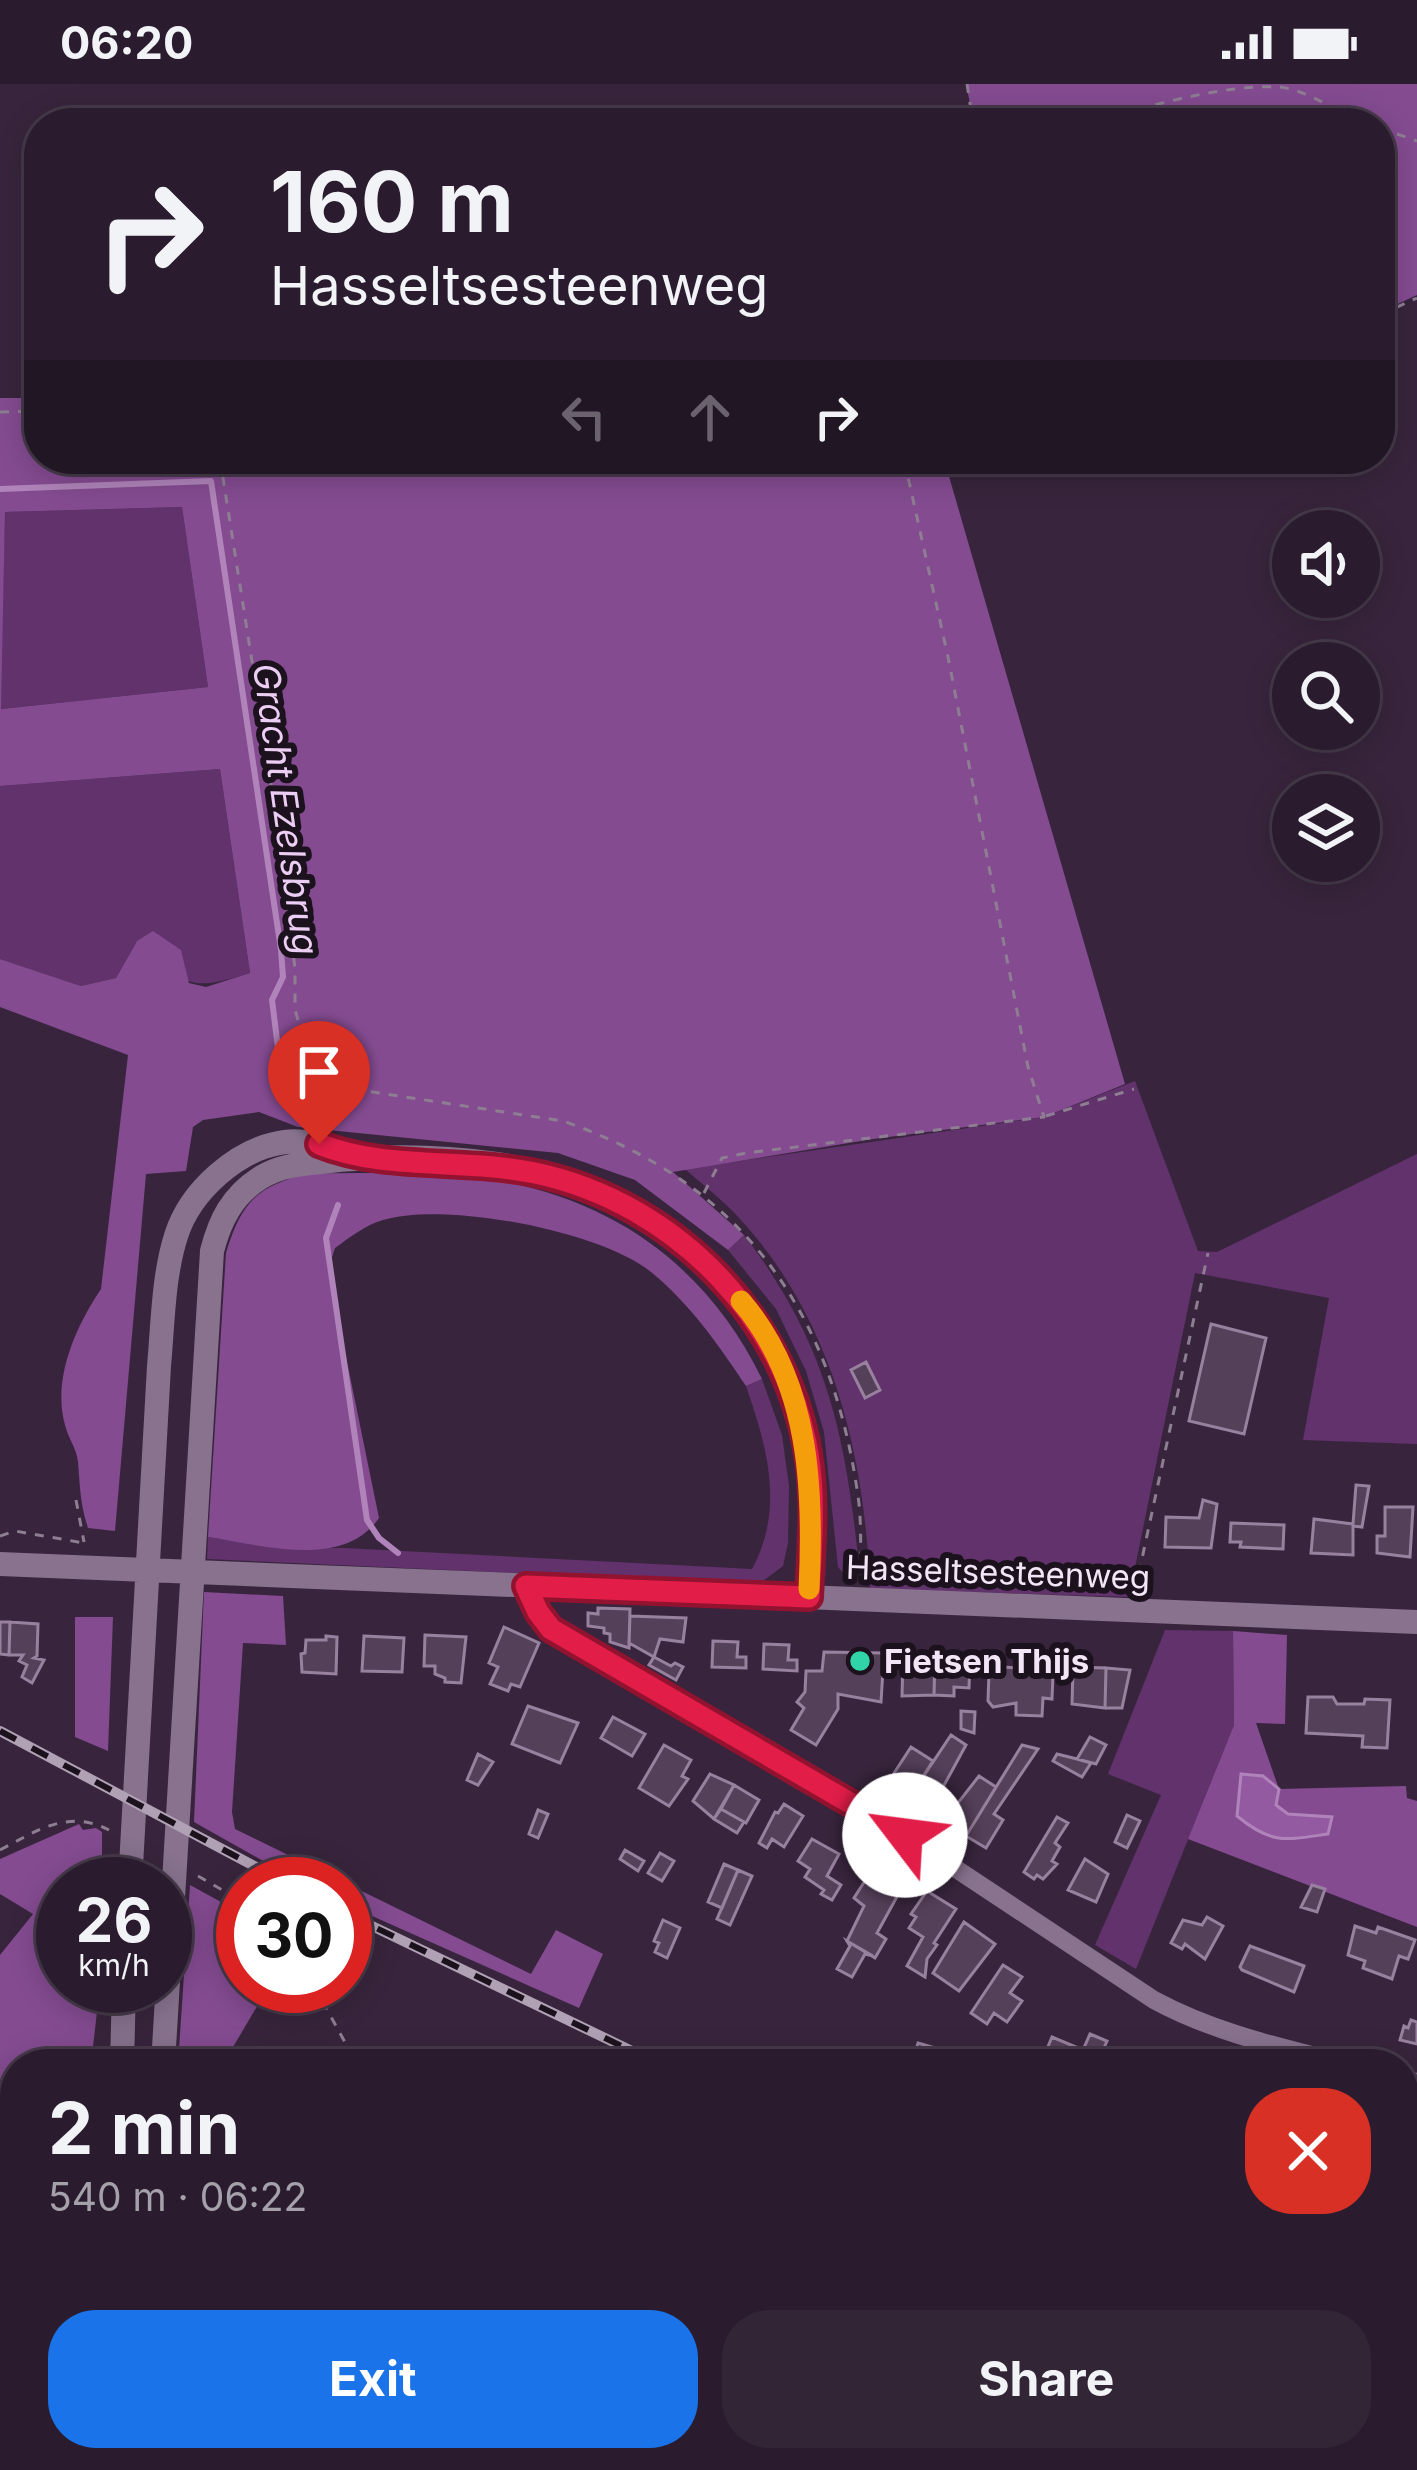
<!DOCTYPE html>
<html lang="en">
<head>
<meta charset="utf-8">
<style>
	:root { --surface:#2a1c2e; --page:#322536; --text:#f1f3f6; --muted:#a5a1aa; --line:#463a4a; --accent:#1a73e8 }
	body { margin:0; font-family:Inter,sans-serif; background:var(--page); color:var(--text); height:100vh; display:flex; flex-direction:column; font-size:45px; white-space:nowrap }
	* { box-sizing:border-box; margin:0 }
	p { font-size:39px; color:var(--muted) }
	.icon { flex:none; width:66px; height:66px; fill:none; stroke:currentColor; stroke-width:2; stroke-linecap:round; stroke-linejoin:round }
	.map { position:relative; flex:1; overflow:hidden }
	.sheet { position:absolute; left:0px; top:1965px; width:1419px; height:423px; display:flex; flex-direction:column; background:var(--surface); border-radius:48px 48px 0 0; box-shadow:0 6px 30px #0003,0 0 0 3px var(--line) }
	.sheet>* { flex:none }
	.guide { position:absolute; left:24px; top:24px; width:1371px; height:366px; border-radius:48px; box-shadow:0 6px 30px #0003,0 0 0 3px var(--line); background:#2a1c2e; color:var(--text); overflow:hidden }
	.fabs { position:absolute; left:1272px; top:426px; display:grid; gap:24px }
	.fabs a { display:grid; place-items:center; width:108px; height:108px; border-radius:50%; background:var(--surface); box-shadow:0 6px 30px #0003,0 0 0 3px var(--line); font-size:60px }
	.speed { position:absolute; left:36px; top:1773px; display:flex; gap:24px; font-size:60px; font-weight:700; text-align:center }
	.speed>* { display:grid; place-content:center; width:156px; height:156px; border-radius:50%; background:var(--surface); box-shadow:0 6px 30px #0003,0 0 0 3px var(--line); line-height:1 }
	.speed small { font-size:30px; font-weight:400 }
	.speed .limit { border:18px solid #d22; background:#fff; color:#111 }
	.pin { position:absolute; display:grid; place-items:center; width:102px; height:102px; color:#fff; margin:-123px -51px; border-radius:50% 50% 50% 0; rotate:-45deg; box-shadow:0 0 12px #0007 }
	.pin .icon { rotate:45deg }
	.me { position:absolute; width:132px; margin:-66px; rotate:300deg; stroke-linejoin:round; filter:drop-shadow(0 0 9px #0008) }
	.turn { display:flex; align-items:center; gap:42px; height:252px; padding:0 48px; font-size:54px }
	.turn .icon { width:156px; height:156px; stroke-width:2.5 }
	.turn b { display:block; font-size:84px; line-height:102px }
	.lanes { display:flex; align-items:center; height:114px; padding:0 48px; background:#0003; justify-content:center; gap:60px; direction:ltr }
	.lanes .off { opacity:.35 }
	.round { display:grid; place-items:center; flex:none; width:126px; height:126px; border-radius:48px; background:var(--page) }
	.headline { display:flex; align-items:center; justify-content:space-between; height:204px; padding:0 48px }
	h1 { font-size:72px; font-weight:700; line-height:90px }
	.button { display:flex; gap:24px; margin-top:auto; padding:24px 48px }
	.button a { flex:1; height:138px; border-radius:48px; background:var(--accent); color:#fff; font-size:48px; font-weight:700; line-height:138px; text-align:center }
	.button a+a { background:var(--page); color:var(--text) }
	.status { display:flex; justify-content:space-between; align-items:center; height:84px; padding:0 60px; background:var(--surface); direction:ltr }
	.status svg { height:33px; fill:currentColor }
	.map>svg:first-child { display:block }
</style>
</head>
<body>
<div class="status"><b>06:20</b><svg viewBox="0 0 49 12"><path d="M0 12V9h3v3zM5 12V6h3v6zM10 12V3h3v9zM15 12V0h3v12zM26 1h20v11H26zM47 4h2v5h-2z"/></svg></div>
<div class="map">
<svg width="1417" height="2386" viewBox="0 0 1417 2386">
	<rect width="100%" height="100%" fill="#38253d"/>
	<!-- green -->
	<path fill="#61326c" d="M 182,423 L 208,603 L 0,625 L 5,428 Z
		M 220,685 L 250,889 C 183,910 189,899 137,857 L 116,894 L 81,902 L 0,875 L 0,702 Z
		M 1135,997 L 1198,1167 L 1217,1168 L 1417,1070 L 1417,1360 L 1303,1356 L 1329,1214 L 1195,1189 L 1129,1513 L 870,1505 C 865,1372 833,1236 740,1135 C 724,1117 703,1101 685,1085 L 1044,1033 Z
		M 744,1151 C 827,1259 846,1352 859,1483 L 855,1492 L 846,1492 L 838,1483 L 824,1348 L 806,1287 L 776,1225 L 728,1166 Z
		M 762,1295 L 782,1351 L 789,1402 L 788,1459 L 783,1482 L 759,1500 L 207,1475 L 208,1453 L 278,1464 L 344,1464 L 752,1485 C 785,1424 767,1363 746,1302 Z
		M 1165,1546 L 1233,1547 L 1234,1641 L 1136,1885 L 1095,1861 L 1161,1711 L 1108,1690 Z
		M 0,2167 L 10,2168 L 2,2386 L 0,2386 Z"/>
	<!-- forest -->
	<path fill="#844b91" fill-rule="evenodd" d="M 966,0 L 1417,0 L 1417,211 L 1380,228 L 1380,39 L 974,39 Z
		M 0,314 L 39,314 L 39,375 L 944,375 L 1125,1000 L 1044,1033 L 873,1055 L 673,1088 L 744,1151 L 728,1166 L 635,1096 L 558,1069 L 298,1043 L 259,1028 L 203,1036 L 193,1043 L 186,1087 L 146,1090 L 115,1447 L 88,1444 C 80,1420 80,1402 78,1378 C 77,1365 68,1354 65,1341 C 52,1295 76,1242 101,1205 L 128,971 L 0,923 L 0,875 L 81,902 L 116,894 L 137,857 L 153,847 L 181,866 L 189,899 L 206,903 L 250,889 L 220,685 L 0,702 ZM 182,423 L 208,603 L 1,625 L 5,428 Z
		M 310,1089 C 370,1090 435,1086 494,1096 C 615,1116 708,1184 762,1295 L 746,1302 C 718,1260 690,1220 651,1188 C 600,1147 445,1117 383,1136 C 365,1141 349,1154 335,1164 L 328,1185 L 379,1434 C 343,1486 262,1461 208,1453 L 226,1169 C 242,1116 258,1102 310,1089 Z
		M 204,1508 L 283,1512 L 286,1561 L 243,1559 L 232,1728 L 235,1745 L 531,1890 L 556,1846 L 603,1870 L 579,1924 L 345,1820 L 345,1800 L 304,1800 L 194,1738 Z
		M 75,1533 L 113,1533 L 108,1667 L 75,1653 Z
		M 1233,1547 L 1287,1551 L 1285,1640 L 1256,1639 L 1279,1705 L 1406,1702 L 1407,1714 L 1417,1717 L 1417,1843 L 1188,1755 L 1234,1641 Z
		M 79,1740 L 83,1746 L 96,1744 L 102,1748 L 102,1800 L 63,1800 L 63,1902 L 100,1902 L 91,1980 L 15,1980 L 15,2047 L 0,2047 L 0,1871 L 33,1830 L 0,1810 L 0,1775 Z
		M 190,1801 L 243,1830 L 243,1902 L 269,1902 L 223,1980 L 178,1980 Z
		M 0,2097 L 15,2101 L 15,2373 L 59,2373 L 58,2386 L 2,2386 L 10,2168 L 0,2167 Z
		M 1404,2112 L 1417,2117 L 1417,2259 L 1404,2255 Z"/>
	<!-- water -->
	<path fill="#935aa1" stroke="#b084ba" stroke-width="3" d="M 1241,1690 L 1263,1692 L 1279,1705 L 1276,1721 L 1288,1730 L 1332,1733 L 1328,1750 C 1286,1756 1272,1761 1237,1732 Z"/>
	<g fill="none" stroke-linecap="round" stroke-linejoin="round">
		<!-- stream -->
		<path stroke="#b084ba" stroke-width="6" d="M 0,405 L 211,397 L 281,866 L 283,893 L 272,916 L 280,980 L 292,996 L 346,1021
			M 338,1121 L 326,1154 L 367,1436 L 379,1454 L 398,1469"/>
	</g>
	<!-- building -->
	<path fill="#55405a" stroke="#98819e" stroke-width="3" d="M 1211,1240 L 1266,1254 L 1244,1350 L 1189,1337 Z
		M 866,1278 L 880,1306 L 865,1314 L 851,1286 Z
		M 1356,1401 L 1369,1402 L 1362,1443 L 1353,1442 L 1353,1471 L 1311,1469 L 1314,1435 L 1353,1440 Z
		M 1203,1416 L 1217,1420 L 1211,1464 L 1165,1463 L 1166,1433 L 1199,1434 Z
		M 1385,1423 L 1413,1423 L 1410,1473 L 1377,1469 L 1377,1452 L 1385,1452 Z
		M 1231,1439 L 1284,1441 L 1283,1465 L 1240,1463 L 1241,1458 L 1230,1458 Z
		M 598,1524 L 630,1525 L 629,1564 L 610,1558 L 610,1550 L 604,1549 L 604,1544 L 588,1542 L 588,1529 L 598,1530 Z
		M 630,1532 L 686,1534 L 683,1558 L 660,1555 L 654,1573 L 629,1559 Z
		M 0,1538 L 10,1538 L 9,1571 L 0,1570 Z
		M 10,1538 L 38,1540 L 37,1572 L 34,1574 L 44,1576 L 32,1599 L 22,1593 L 27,1581 L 19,1577 L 23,1571 L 9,1571 Z
		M 504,1543 L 539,1559 L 520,1603 L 511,1600 L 508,1607 L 490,1600 L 498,1583 L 489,1579 Z
		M 425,1551 L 466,1553 L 461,1599 L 445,1598 L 445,1594 L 435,1590 L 435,1582 L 424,1582 Z
		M 326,1552 L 337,1553 L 336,1590 L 302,1588 L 301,1570 L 305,1569 L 306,1556 L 326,1556 Z
		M 364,1552 L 404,1554 L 402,1588 L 362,1587 Z
		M 713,1557 L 738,1558 L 737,1573 L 746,1573 L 746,1584 L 712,1583 Z
		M 764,1560 L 789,1561 L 788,1576 L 797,1576 L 797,1587 L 763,1585 Z
		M 824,1568 L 884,1569 L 881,1618 L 838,1610 L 838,1625 L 816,1661 L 791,1646 L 804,1624 L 797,1618 L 805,1608 L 806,1587 L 822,1587 Z
		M 654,1573 L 671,1582 L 675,1579 L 683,1583 L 676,1596 L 649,1581 Z
		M 903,1575 L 935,1576 L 934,1611 L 902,1612 Z
		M 935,1576 L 970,1577 L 969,1604 L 954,1603 L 954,1612 L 934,1611 Z
		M 1003,1583 L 1036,1585 L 1036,1590 L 1053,1590 L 1052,1615 L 1043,1614 L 1042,1632 L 1016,1631 L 1016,1619 L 993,1623 L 988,1617 L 989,1588 L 1003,1588 Z
		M 1073,1583 L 1106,1584 L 1105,1624 L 1072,1620 Z
		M 1106,1584 L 1130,1586 L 1122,1624 L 1105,1624 Z
		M 1308,1613 L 1333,1613 L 1337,1620 L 1364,1620 L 1365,1615 L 1390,1616 L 1387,1664 L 1362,1663 L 1363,1652 L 1306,1649 Z
		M 528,1622 L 578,1639 L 560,1679 L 512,1660 Z
		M 961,1627 L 975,1628 L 974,1649 L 961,1645 Z
		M 613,1633 L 645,1650 L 632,1672 L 601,1654 Z
		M 951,1651 L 966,1661 L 930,1727 L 909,1714 Z
		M 1090,1653 L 1106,1661 L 1096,1680 L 1077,1675 Z
		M 664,1661 L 691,1676 L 682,1692 L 688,1695 L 669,1722 L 639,1704 Z
		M 1022,1661 L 1038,1665 L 994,1730 L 1003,1736 L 986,1764 L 966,1752 Z
		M 911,1663 L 933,1677 L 909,1714 L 887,1700 Z
		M 478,1670 L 493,1678 L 478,1701 L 467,1696 Z
		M 1057,1670 L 1077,1675 L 1091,1679 L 1082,1693 L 1053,1677 Z
		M 710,1690 L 734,1701 L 714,1735 L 693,1717 Z
		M 979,1692 L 996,1703 L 966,1752 L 943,1738 Z
		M 734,1701 L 759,1716 L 746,1739 L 721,1725 Z
		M 784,1720 L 803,1732 L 784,1763 L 772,1755 L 767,1764 L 759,1759 L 775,1728 L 778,1729 Z
		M 721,1725 L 744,1738 L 737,1749 L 714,1735 Z
		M 538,1726 L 548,1730 L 538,1754 L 529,1750 Z
		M 1127,1731 L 1140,1737 L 1127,1764 L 1115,1758 Z
		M 1057,1733 L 1068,1739 L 1055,1759 L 1060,1763 L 1052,1777 L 1057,1780 L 1043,1795 L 1037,1791 L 1034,1795 L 1024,1788 Z
		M 812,1755 L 839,1770 L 827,1792 L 841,1801 L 832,1816 L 821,1810 L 824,1806 L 805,1793 L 810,1785 L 798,1777 Z
		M 625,1766 L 644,1777 L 638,1787 L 620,1775 Z
		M 660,1769 L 674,1777 L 662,1797 L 648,1789 Z
		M 1085,1775 L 1108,1790 L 1096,1818 L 1068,1806 Z
		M 724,1780 L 738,1786 L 722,1824 L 708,1818 Z
		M 738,1786 L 752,1792 L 730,1841 L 717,1835 Z
		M 872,1786 L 904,1800 L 877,1849 L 886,1855 L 875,1874 L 847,1857 L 864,1822 L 854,1814 Z
		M 1312,1801 L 1325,1805 L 1317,1828 L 1301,1823 Z
		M 927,1807 L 956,1825 L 934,1859 L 937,1861 L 927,1875 L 925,1893 L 907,1882 L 923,1853 L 909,1844 L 916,1833 L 911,1830 Z
		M 1207,1833 L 1223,1842 L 1205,1875 L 1185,1860 L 1182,1865 L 1171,1859 L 1183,1836 L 1202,1841 Z
		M 663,1836 L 680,1844 L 667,1874 L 655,1868 L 659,1859 L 654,1857 Z
		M 964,1838 L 995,1860 L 959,1907 L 933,1889 Z
		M 1355,1842 L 1376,1849 L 1378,1843 L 1415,1856 L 1408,1875 L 1399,1872 L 1392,1895 L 1363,1884 L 1365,1877 L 1348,1871 Z
		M 847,1857 L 873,1872 L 865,1870 L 852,1893 L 837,1885 L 850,1862 Z
		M 1250,1862 L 1304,1882 L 1294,1908 L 1242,1886 L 1240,1883 Z
		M 1003,1881 L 1022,1893 L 1010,1909 L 1022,1917 L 1007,1938 L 994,1929 L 987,1940 L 971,1929 Z
		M 1411,1936 L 1417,1938 L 1417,1960 L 1400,1956 L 1404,1942 L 1408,1944 Z
		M 1090,1950 L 1107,1957 L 1097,1980 L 1042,1977 L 1052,1953 L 1083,1966 Z
		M 918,1959 L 942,1966 L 939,1977 L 915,1969 Z"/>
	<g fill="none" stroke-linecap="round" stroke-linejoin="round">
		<!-- path -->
		<path stroke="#8e7e92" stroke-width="3" stroke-dasharray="9 9" stroke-linecap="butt" d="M 967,0 L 973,39
			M 1086,39 C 1143,24 1221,0 1280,3 C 1307,6 1339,29 1366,39
			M 1380,44 L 1417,57
			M 1380,231 L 1417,214
			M 0,328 L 39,327
			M 220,375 L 269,685 L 295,884 L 295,925 L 311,986 L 333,1002 L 563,1037 C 742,1099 832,1227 858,1412 C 862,1439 860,1468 861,1495
			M 1046,1032 L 1134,1005
			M 704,1109 L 722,1074 L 746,1069 L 1044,1033 L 1028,983 L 948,573 L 904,375
			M 76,1416 L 84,1458
			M 0,1452 L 15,1447 L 84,1459
			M 1135,1507 L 1208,1169
			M 0,1766 C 38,1746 68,1725 109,1746
			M 198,1792 L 243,1818
			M 314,1902 L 357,1980
			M 1238,2373 L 1269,2386"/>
		<!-- minor -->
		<path stroke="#88728e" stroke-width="18" d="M 526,1502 L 538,1528 L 551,1545 L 905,1751 L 1154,1916 C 1215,1949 1280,1963 1347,1980
			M 1404,1995 L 1417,1998"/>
		<!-- secondary -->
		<path stroke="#88728e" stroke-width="24" d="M 0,1480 L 1417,1538
			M 130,1800 L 159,1282 C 163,1239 163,1193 176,1152 C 190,1107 238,1064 285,1058 C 307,1055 328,1063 348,1072
			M 122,1980 L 124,1902
			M 163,1980 L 212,1167 C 220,1136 232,1112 260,1094 C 279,1082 300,1080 321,1078 C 428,1066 564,1075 656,1137 C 705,1170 750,1220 777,1272 C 816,1347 813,1431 809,1513
			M 0,2077 L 15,2081
			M 89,2386 L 90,2373
			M 131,2386 L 132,2373"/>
		<!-- rail casing -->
		<g stroke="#b0a1b4" stroke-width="10">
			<path id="rail" d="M 0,1647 L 288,1800
				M 345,1829 L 659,1980
				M 1404,2276 L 1417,2280"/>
		</g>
		<!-- rail -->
		<use href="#rail" stroke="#1b121d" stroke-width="6" stroke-dasharray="18" stroke-linecap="butt"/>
	</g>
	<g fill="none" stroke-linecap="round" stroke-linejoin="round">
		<!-- route casing -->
		<g stroke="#92132f" stroke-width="30">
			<path id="route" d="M 319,1060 C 386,1087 464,1074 535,1089 C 677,1119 793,1239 810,1384 C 815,1427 811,1470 809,1513 L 526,1502 L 538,1528 L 551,1545 L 905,1751"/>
		</g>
		<!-- route -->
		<use href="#route" stroke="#e11d48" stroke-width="21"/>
		<!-- slow -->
		<path stroke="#f59e0b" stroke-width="21" d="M 741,1217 C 810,1298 814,1404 809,1505"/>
	</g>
	<!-- markers -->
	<circle fill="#31d4a9" stroke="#1b121d" stroke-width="4.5" cx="860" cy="1577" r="12"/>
	<g text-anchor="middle" stroke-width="12" stroke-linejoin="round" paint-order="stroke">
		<!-- street labels -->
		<g font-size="33" fill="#f2e5f5" stroke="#1b121d">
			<text transform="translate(998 1488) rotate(2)" y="12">Hasseltsesteenweg</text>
		</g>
		<!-- poi labels -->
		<g font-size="33" font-weight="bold" fill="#f2e5f5" stroke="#1b121d" text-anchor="start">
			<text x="884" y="1589">Fietsen Thijs</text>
		</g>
		<!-- water labels -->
		<g font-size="36" font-style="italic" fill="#eccdf3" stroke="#1b121d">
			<text transform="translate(286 725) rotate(82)" y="13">Gracht Ezelsbrug</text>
		</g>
	</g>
</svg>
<div class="fabs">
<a><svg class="icon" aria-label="sound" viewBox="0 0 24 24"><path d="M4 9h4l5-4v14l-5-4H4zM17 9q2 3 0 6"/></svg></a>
<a><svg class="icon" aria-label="search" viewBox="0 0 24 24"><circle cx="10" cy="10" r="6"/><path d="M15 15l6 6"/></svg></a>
<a><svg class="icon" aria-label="layers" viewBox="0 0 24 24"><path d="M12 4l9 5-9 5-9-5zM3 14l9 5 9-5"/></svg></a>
</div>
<div class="speed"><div>26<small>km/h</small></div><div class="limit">30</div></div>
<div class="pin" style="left:319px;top:1060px;background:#d93025"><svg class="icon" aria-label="arrive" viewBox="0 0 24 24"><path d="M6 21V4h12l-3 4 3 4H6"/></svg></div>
<svg class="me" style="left:905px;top:1751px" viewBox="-20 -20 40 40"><circle r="19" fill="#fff"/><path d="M0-13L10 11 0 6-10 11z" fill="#e11d48"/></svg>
<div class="guide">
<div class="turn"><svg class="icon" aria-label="right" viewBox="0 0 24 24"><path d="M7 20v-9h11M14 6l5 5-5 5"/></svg><div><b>160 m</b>Hasseltsesteenweg</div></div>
<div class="lanes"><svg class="icon off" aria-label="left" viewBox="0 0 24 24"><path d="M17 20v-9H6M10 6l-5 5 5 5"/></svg><svg class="icon off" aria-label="ahead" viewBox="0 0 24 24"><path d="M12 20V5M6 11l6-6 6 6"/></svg><svg class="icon" aria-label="right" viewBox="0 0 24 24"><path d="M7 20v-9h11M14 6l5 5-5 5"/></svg></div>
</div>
<section class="sheet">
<div class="headline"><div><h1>2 min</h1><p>540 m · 06:22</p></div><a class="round" style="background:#d93025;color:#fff"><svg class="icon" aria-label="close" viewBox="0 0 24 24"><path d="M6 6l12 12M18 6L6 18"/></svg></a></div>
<div class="button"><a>Exit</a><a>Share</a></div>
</section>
</div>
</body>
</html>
